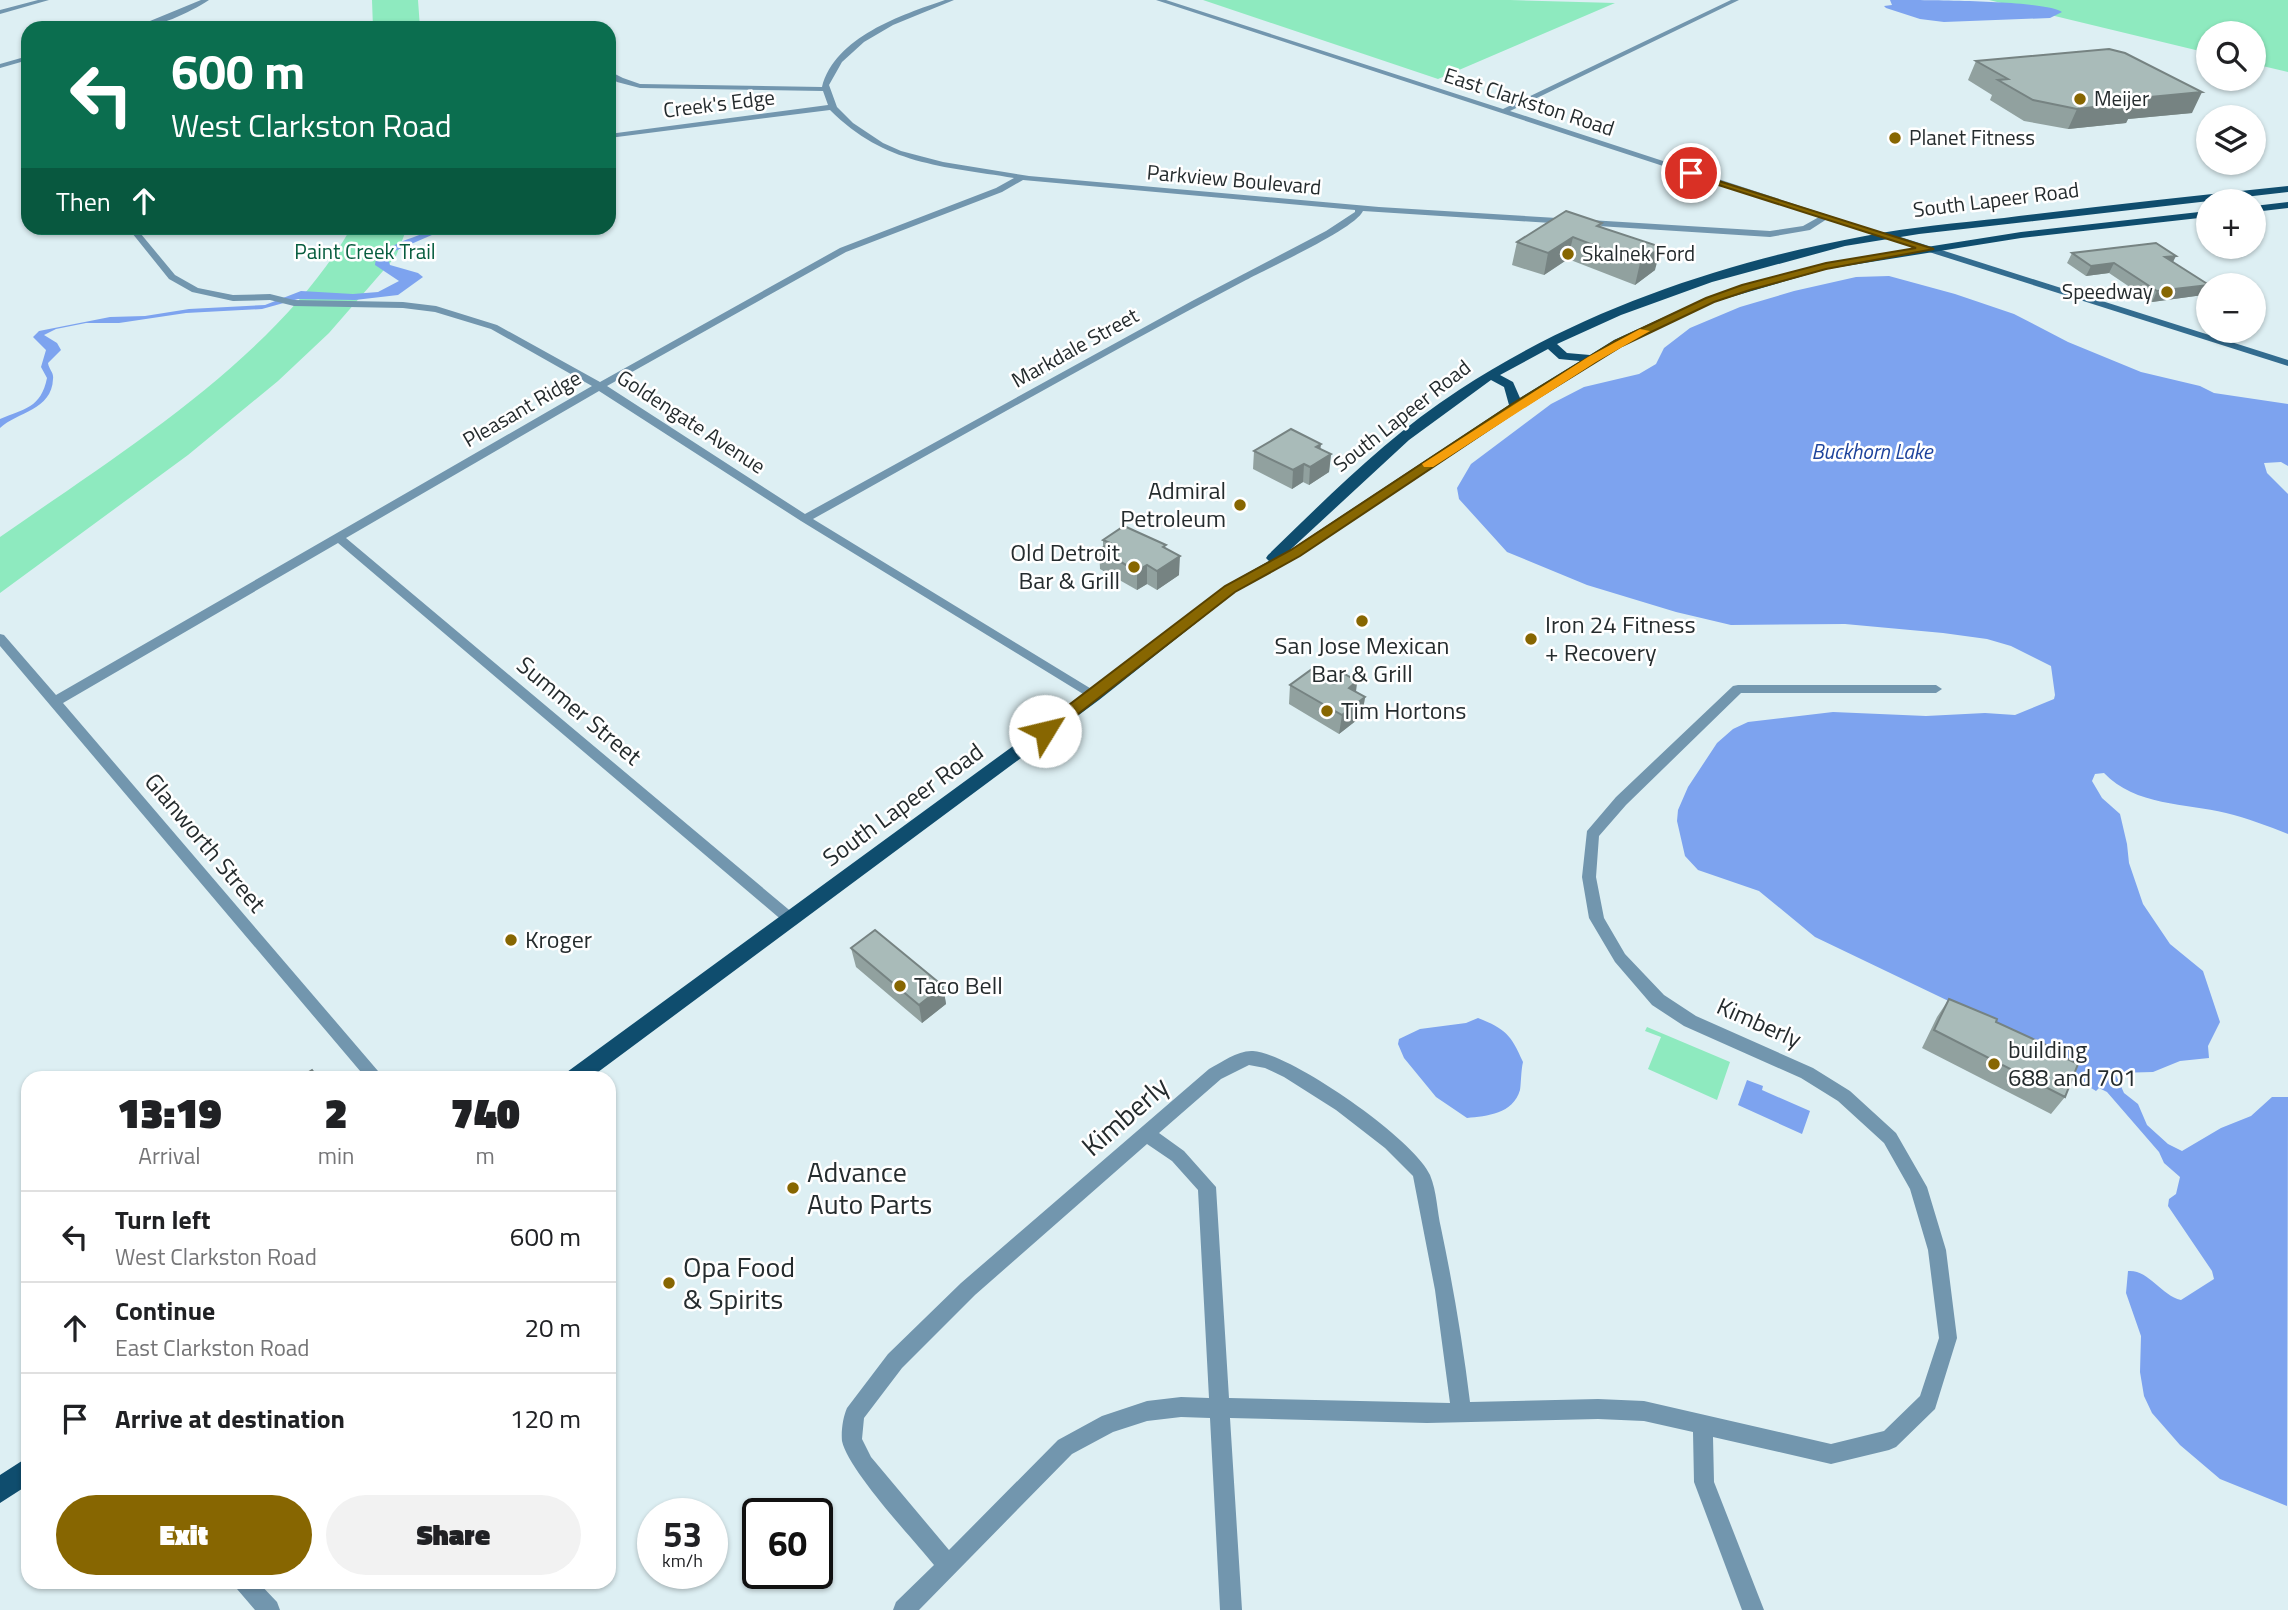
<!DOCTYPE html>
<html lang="en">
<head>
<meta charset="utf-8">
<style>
	:root { --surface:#fff; --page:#f2f2f2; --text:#202124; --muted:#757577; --line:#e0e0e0; --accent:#876601 }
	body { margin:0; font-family:"Titillium Web",sans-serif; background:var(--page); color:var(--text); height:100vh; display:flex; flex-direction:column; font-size:26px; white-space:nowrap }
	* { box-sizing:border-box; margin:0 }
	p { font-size:23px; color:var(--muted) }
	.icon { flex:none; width:38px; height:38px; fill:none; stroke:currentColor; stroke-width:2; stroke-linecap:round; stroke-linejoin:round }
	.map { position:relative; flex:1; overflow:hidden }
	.drawer { position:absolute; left:21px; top:1071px; width:595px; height:518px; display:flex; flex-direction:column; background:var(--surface); border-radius:21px; box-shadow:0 2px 5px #0004 }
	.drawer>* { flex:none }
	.top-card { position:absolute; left:21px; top:21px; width:595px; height:214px; border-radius:21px; box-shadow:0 2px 5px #0004; background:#0b6e4f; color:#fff; overflow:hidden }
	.fabs { position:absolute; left:2196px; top:21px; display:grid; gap:14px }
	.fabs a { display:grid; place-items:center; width:70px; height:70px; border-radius:50%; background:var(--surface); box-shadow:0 2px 5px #0004; font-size:35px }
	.speed { position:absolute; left:637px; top:1498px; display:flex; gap:14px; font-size:35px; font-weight:700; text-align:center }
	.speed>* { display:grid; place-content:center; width:91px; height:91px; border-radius:50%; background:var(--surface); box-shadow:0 2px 5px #0004; line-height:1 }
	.speed small { font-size:18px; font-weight:400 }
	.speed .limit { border:4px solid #111; border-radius:10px; background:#fff; color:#111 }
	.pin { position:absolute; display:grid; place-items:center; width:60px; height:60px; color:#fff; margin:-30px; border:4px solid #fff; border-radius:50%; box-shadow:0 2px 7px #0007 }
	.me { position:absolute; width:77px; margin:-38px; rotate:54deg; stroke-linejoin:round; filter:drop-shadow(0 0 5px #0008) }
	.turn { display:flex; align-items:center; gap:24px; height:147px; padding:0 35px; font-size:32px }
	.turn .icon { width:91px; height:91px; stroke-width:2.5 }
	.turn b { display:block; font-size:49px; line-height:60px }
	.then { display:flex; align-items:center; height:66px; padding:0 35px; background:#0003; gap:14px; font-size:26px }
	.eta { display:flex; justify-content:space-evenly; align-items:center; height:119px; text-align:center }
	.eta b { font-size:42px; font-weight:800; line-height:49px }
	.cta { display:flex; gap:14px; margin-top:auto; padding:14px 35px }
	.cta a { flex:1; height:80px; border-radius:42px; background:var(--accent); color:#fff; font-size:28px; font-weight:800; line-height:80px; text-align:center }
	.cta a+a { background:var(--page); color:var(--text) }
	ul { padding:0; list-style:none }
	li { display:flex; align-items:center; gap:21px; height:91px; padding:0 35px; border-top:2px solid var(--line) }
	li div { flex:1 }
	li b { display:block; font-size:26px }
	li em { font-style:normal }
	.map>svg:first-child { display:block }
</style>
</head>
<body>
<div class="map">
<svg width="2288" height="1610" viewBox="0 0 2288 1610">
	<rect width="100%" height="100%" fill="#ddeff3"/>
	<!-- green -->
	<path fill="#8eeabf" d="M 372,0 L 418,0 L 420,28 L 373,28 Z
		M 1203,0 L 1510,0 L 1615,3 L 1438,79 Z
		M 1989,0 L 2288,0 L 2288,72 L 2254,64 L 2254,33 L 2208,33 L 2208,53 Z
		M 351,228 L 407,228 L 396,256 L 329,333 L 278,381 L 188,455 L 0,593 L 0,537 C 120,453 277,357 351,228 Z
		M 1647,1027 L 1730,1062 L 1717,1100 L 1648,1069 L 1661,1037 L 1645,1031 Z"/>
	<!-- water -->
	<path fill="#7da3ef" d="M 1890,0 C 1919,0 2048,0 2062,12 L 2050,18 L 1944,22 L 1920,19 L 1886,8 L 1884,6 L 1892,5 Z
		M 439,228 L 448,228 L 395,251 L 388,259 L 390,265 L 418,273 L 423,277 L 398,295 L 355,300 L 298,299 L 262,309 L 186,313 L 119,323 L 86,323 L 56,329 L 44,335 L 57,343 L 61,350 L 48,363 C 49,370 54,372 53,379 C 52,410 17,412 0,428 L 0,419 C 24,409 41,408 47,378 L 41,367 L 46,350 L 33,337 L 39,331 L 110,317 L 145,316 L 189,309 L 265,305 L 301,291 L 353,294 L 378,292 L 399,281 L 375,265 C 375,246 423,235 439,228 Z
		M 1889,276 L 1955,294 L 2014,314 L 2068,342 L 2141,372 L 2200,386 L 2214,393 L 2288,404 L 2288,466 L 2281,462 L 2264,463 L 2267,473 L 2288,494 L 2288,834 C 2268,826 2247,818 2226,813 C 2186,803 2135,806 2104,773 L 2095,774 L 2092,781 L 2102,798 L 2120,814 L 2127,844 L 2129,863 L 2143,904 L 2170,944 L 2203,971 L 2220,1022 L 2208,1046 L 2209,1058 L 2180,1061 L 2153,1072 L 2115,1073 L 2124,1093 L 2138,1104 L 2147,1125 L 2168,1144 L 2182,1151 L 2221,1128 L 2251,1116 L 2272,1097 L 2288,1097 L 2287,1506 L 2220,1479 L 2180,1445 L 2152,1413 L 2144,1396 L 2140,1372 L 2141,1336 L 2126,1293 L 2128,1271 C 2148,1269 2161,1295 2181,1300 L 2214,1279 L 2212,1271 L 2168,1206 L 2169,1199 L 2176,1194 L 2180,1177 L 2164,1163 L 2159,1152 L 2107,1092 L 2099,1088 L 2096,1091 L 1959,1006 L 1815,937 L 1759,891 L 1698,870 L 1685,856 L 1677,821 L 1678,810 L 1688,787 L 1717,743 L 1733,729 L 1748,722 L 1833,712 L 1926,716 L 1985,713 L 2015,715 L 2054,699 L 2055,695 L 2051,666 L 2011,646 L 1987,639 L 1943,633 L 1845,624 L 1731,625 L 1676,612 L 1587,585 L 1507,552 L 1459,499 L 1457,488 L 1471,464 L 1551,404 L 1584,387 L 1639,374 L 1656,364 L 1664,348 L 1690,328 L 1740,307 L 1794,291 L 1856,277 Z
		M 1478,1018 C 1506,1029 1511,1035 1523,1062 C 1521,1070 1521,1085 1520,1090 C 1513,1114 1487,1116 1467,1118 L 1436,1097 L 1404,1058 L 1398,1044 L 1399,1039 L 1420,1029 L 1466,1023 Z
		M 1747,1080 L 1763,1086 L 1762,1090 L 1810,1111 L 1802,1134 L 1738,1105 Z"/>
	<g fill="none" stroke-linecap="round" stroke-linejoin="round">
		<!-- minor -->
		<path fill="#7296ae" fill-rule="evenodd" d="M 38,0 L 49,0 L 0,14 L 0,10 Z
			M 201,0 L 209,0 C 189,13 157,28 133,28 Z
			M 945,0 L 954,0 L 893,25 L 864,42 L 842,62 L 829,85 L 837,107 L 853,123 L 883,143 L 901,151 L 943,162 L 1029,176 L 1379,207 L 1770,231 L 1803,226 L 1819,217 L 1156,0 L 1166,0 L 1503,109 L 1731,0 L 1739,0 L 1510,111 L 1892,236 L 1885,238 L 1827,219 L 1810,230 L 1770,237 L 1363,211 C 1355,229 1268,268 1246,280 C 1100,357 957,439 813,519 L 1098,693 L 1099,696 L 1093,700 L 801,521 L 599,391 L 346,538 L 794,914 L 797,918 L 794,922 L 784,922 L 338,543 L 63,703 L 384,1078 L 366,1078 L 0,646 L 0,634 L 4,635 L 56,695 L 592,386 L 491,329 L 435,312 L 403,308 L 294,306 L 270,300 L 233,301 L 192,292 L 169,279 L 128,228 L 136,228 L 175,275 L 198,288 L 233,295 L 270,294 L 294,300 L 403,302 L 436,306 L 497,325 L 600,382 L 840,248 L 996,188 L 1014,178 C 942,166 885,165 830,110 L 609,138 L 609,134 L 828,105 L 823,91 L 640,88 L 617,82 L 609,76 L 609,71 L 623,78 L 640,84 L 822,87 C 835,37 901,15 945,0 ZM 1023,180 L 1355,210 L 1355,212 L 1326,231 L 1192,301 L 805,514 L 607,386 L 846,252 L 1002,192 Z
			M 28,56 L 28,60 L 0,68 L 0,64 Z
			M 1738,685 L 1936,685 L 1942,689 L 1936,693 L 1741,693 L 1626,805 L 1599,836 L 1596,877 L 1604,918 L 1625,954 L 1664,995 L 1696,1016 L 1813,1068 L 1850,1091 L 1896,1133 L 1927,1187 L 1946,1250 L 1957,1338 L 1935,1409 L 1896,1447 L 1889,1450 L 1831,1464 L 1713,1437 L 1714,1482 L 1764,1610 L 1742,1610 L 1694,1482 L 1693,1432 L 1644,1421 L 1598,1419 L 1427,1423 L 1230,1418 L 1242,1610 L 1220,1610 L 1210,1418 L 1181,1417 L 1147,1421 L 1113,1432 L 1072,1454 L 919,1610 L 893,1610 L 896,1602 L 934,1565 C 913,1539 848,1470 842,1441 C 841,1431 843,1417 847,1408 L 888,1354 L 961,1283 L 1209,1069 C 1222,1062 1238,1050 1253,1051 C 1292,1054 1415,1140 1430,1175 C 1437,1192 1437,1211 1441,1228 C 1453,1285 1463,1344 1470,1402 L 1598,1399 L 1644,1401 L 1831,1444 L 1884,1431 L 1920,1396 L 1939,1338 L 1928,1250 L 1910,1189 L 1884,1143 L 1838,1101 L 1801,1078 L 1684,1026 L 1652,1005 L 1615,962 L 1589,918 L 1582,877 L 1587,831 L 1616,797 L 1733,686 ZM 1249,1065 L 1265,1068 L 1284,1077 L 1336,1110 L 1385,1148 L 1413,1176 L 1435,1290 L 1450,1403 L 1229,1398 L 1216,1187 L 1184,1151 L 1159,1133 L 1221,1079 ZM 1147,1144 L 1172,1161 L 1198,1190 L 1209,1398 L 1181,1397 L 1147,1401 L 1102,1416 L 1058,1440 L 949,1550 L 871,1457 L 862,1439 L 864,1418 L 902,1368 L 975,1295 Z
			M 233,1582 L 258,1582 L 277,1602 L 280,1610 L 255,1610 L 237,1589 Z"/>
		<!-- secondary -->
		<path fill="#336c8f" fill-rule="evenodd" d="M 1885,234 L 1891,234 L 2288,360 L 2288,366 L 1885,238 Z"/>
		<!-- primary -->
		<path fill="#0f4d6e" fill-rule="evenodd" d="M 2288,186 L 2288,192 L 1919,234 L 1845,246 L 1712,282 L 1621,315 L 1557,344 L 1567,353 L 1590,355 L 1614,340 L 1706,298 L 1826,263 L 2021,232 L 2208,211 L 2208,217 L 2021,238 L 1827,269 L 1714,302 L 1622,346 L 1521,409 L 1300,556 L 1235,592 L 1099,700 L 590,1078 L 564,1078 L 567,1072 L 1087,692 L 1225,586 L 1269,561 L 1266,558 L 1268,555 C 1328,497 1388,436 1459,390 C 1579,311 1723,262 1865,236 C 1911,227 1957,223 2004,218 C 2098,206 2193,196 2288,186 ZM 1548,349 L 1559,359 L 1580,361 L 1520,398 L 1513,382 L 1500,375 ZM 1491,380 L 1504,387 L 1509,405 L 1290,550 L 1409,440 Z
			M 2288,202 L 2288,208 L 2254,212 L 2254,206 Z
			M 28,1457 L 28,1485 L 0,1503 L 0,1475 Z"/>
	</g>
	<!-- wall -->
	<path fill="#91a19f" d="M 1976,61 L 2192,113 L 2128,119 L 2126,123 L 2068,129 L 2024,121 L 1990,100 L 1992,95 L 1968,80 Z
		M 1602,223 L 1601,228 L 1655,270 L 1635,285 L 1568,259 L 1544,275 L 1512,265 L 1517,242 Z
		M 2072,253 L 2173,262 L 2203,295 L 2152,302 L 2109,273 L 2086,276 L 2067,263 Z
		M 1321,449 L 1331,454 L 1329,472 L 1309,485 L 1303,482 L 1292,489 L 1253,469 L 1254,451 Z
		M 1103,540 L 1166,549 L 1179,575 L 1157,590 L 1147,584 L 1137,590 L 1100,569 L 1099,550 L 1103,548 Z
		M 1330,678 L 1357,681 L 1356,692 L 1365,697 L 1362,716 L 1339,734 L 1289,704 L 1290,685 Z
		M 851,948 L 943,986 L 946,1004 L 922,1023 L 856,967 Z
		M 1949,999 L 1996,1022 L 2055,1053 L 2065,1097 L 2051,1114 L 1922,1048 L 1937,1017 Z"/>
	<!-- shaded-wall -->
	<path fill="#768382" d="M 2202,92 L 2192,113 L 2128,119 L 2126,123 L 2068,129 L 2077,109 L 2130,99 Z
		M 1573,237 L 1568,259 L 1544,275 L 1548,253 Z
		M 1661,247 L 1655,270 L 1635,285 L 1640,263 Z
		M 2176,256 L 2171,266 L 2165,257 Z
		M 2114,263 L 2109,273 L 2086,276 L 2091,266 Z
		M 2208,285 L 2203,295 L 2152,302 L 2157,291 Z
		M 1321,444 L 1319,461 L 1331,454 L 1329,472 L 1309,485 L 1310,467 L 1316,447 Z
		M 1304,464 L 1303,482 L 1292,489 L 1293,470 Z
		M 1180,556 L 1179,575 L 1157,590 L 1157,571 Z
		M 1147,565 L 1147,584 L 1137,590 L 1137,571 Z
		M 1357,681 L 1355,700 L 1349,688 Z
		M 1365,697 L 1362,716 L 1339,734 L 1342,715 Z
		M 943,986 L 946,1004 L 922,1023 L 919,1005 Z"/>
	<!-- building -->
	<path fill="#a9bbb9" stroke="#768382" stroke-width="2" d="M 2109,49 L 2125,53 L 2202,92 L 2130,99 L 2136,102 L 2077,109 L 2033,100 L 1998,80 L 2008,79 L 1976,61 Z
		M 1566,211 L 1602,223 L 1597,226 L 1661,247 L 1640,263 L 1573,237 L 1548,253 L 1517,242 Z
		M 2156,243 L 2176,256 L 2165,257 L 2209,285 L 2157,291 L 2114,263 L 2091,266 L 2072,253 Z
		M 1291,429 L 1321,444 L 1316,447 L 1331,454 L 1310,467 L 1304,464 L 1293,470 L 1254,451 Z
		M 1124,526 L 1166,545 L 1163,547 L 1180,556 L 1157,571 L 1147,565 L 1137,571 L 1099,550 L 1110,543 L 1103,540 Z
		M 1312,669 L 1330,678 L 1339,671 L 1357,681 L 1349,688 L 1365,697 L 1342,715 L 1290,685 Z
		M 875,930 L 943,986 L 919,1005 L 851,948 Z
		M 1949,999 L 1997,1019 L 1996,1022 L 2057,1050 L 2055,1053 L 2078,1064 L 2065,1097 L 1934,1030 Z
		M 312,1070 L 318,1078 L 299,1078 Z"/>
	<!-- route -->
	<path fill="#876601" stroke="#584201" stroke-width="2" d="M 1687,171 L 1934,249 L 1826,269 L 1750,290 L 1714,302 L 1622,346 L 1520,409 L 1300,556 L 1235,592 L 1051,735 L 1040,735 L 1038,731 L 1040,727 L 1225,586 L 1291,550 L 1512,404 L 1615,341 L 1706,298 L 1742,285 L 1826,263 L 1916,248 L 1687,175 Z"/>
	<!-- slow -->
	<path fill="#f59e0b" d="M 1640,329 L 1650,331 L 1596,362 L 1433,467 L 1424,467 L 1422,464 L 1588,357 Z"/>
	<!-- markers -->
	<g fill="#876601" stroke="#fff" stroke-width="2.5">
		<circle cx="2080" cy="99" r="7"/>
		<circle cx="1895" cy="138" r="7"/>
		<circle cx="1568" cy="254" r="7"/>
		<circle cx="2167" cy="292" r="7"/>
		<circle cx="1240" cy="505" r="7"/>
		<circle cx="1134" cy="567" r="7"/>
		<circle cx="1362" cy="621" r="7"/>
		<circle cx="1531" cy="639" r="7"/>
		<circle cx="1327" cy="711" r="7"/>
		<circle cx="511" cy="940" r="7"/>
		<circle cx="900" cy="986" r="7"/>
		<circle cx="1994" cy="1064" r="7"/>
		<circle cx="793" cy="1188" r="7"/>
		<circle cx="669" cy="1283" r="7"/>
	</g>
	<g text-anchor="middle" stroke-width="5" stroke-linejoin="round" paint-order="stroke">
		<!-- far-poi labels -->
		<g font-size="21" fill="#252c2e" stroke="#fff" text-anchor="start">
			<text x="2094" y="106">Meijer</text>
			<text x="1909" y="145">Planet Fitness</text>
			<text x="1582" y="261">Skalnek Ford</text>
			<text x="2153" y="299" text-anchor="end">Speedway</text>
		</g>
		<!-- far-street labels -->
		<g font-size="21" fill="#252c2e" stroke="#fff">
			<text transform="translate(1529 102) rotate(18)" y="7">East Clarkston Road</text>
			<text transform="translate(719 104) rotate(-7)" y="7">Creek's Edge</text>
			<text transform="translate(1234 180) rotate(5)" y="7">Parkview Boulevard</text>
			<text transform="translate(1996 200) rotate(-7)" y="7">South Lapeer Road</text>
			<text transform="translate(1075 348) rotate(-29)" y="7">Markdale Street</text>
			<text transform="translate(522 409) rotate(-30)" y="7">Pleasant Ridge</text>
			<text transform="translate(1402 416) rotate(-38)" y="7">South Lapeer Road</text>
			<text transform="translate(691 422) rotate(33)" y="7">Goldengate Avenue</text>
		</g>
		<!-- far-park labels -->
		<g font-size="21" fill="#075d3f" stroke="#fff">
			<text x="365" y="259">Paint Creek Trail</text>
		</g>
		<!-- far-water labels -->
		<g font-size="21" font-style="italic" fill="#1e449c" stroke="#fff">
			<text x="1872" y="459">Buckhorn Lake</text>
		</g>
		<!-- poi labels -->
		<g font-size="24" fill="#252c2e" stroke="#fff" text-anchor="start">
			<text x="1226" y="499" text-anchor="end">Admiral<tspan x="1226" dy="28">Petroleum</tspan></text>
			<text x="1120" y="561" text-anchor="end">Old Detroit<tspan x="1120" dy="28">Bar &amp; Grill</tspan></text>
			<text x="1545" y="633">Iron 24 Fitness<tspan x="1545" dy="28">+ Recovery</tspan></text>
			<text x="1362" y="654" text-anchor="middle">San Jose Mexican<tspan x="1362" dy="28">Bar &amp; Grill</tspan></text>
			<text x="1341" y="719">Tim Hortons</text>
			<text x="525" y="948">Kroger</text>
			<text x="914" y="994">Taco Bell</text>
			<text x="2008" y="1058">building<tspan x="2008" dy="28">688 and 701</tspan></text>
		</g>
		<!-- street labels -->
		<g font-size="24" fill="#252c2e" stroke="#fff">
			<text transform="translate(579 711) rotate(40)" y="8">Summer Street</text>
			<text transform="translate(903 805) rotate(-36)" y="8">South Lapeer Road</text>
			<text transform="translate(205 843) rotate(50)" y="8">Glanworth Street</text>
			<text transform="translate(1759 1023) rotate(24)" y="8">Kimberly</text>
		</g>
		<!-- near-street labels -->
		<g font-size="28" fill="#252c2e" stroke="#fff">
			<text transform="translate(1125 1116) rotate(-41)" y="10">Kimberly</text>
		</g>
		<!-- near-poi labels -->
		<g font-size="28" fill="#252c2e" stroke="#fff" text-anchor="start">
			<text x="807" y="1182">Advance<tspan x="807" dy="32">Auto Parts</tspan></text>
			<text x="683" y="1277">Opa Food<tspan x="683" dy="32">&amp; Spirits</tspan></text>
		</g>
	</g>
</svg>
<div class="fabs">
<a><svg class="icon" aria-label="search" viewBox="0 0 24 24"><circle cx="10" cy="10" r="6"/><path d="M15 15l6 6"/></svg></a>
<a><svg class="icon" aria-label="layers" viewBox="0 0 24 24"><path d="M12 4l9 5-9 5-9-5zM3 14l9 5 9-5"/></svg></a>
<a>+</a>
<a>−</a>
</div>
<div class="speed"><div>53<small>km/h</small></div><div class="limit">60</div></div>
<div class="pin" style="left:1691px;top:173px;background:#d93025"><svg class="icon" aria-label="arrive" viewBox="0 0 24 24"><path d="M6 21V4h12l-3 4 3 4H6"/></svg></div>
<svg class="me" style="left:1045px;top:731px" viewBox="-20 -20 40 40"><circle r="19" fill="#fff"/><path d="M0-13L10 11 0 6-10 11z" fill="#876601"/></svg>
<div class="top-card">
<div class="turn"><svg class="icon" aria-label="left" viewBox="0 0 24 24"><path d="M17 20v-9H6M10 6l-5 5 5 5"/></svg><div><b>600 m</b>West Clarkston Road</div></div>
<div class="then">Then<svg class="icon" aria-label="ahead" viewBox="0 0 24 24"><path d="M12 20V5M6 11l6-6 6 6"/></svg></div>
</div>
<section class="drawer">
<div class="eta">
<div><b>13:19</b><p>Arrival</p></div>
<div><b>2</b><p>min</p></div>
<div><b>740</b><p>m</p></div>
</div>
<ul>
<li><svg class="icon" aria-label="left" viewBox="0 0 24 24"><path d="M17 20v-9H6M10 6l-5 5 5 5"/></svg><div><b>Turn left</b><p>West Clarkston Road</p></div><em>600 m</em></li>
<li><svg class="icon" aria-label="ahead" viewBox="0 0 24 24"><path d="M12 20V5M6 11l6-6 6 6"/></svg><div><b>Continue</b><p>East Clarkston Road</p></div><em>20 m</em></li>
<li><svg class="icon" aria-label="arrive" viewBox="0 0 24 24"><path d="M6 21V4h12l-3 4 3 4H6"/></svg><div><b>Arrive at destination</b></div><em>120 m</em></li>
</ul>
<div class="cta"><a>Exit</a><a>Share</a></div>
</section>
</div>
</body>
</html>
